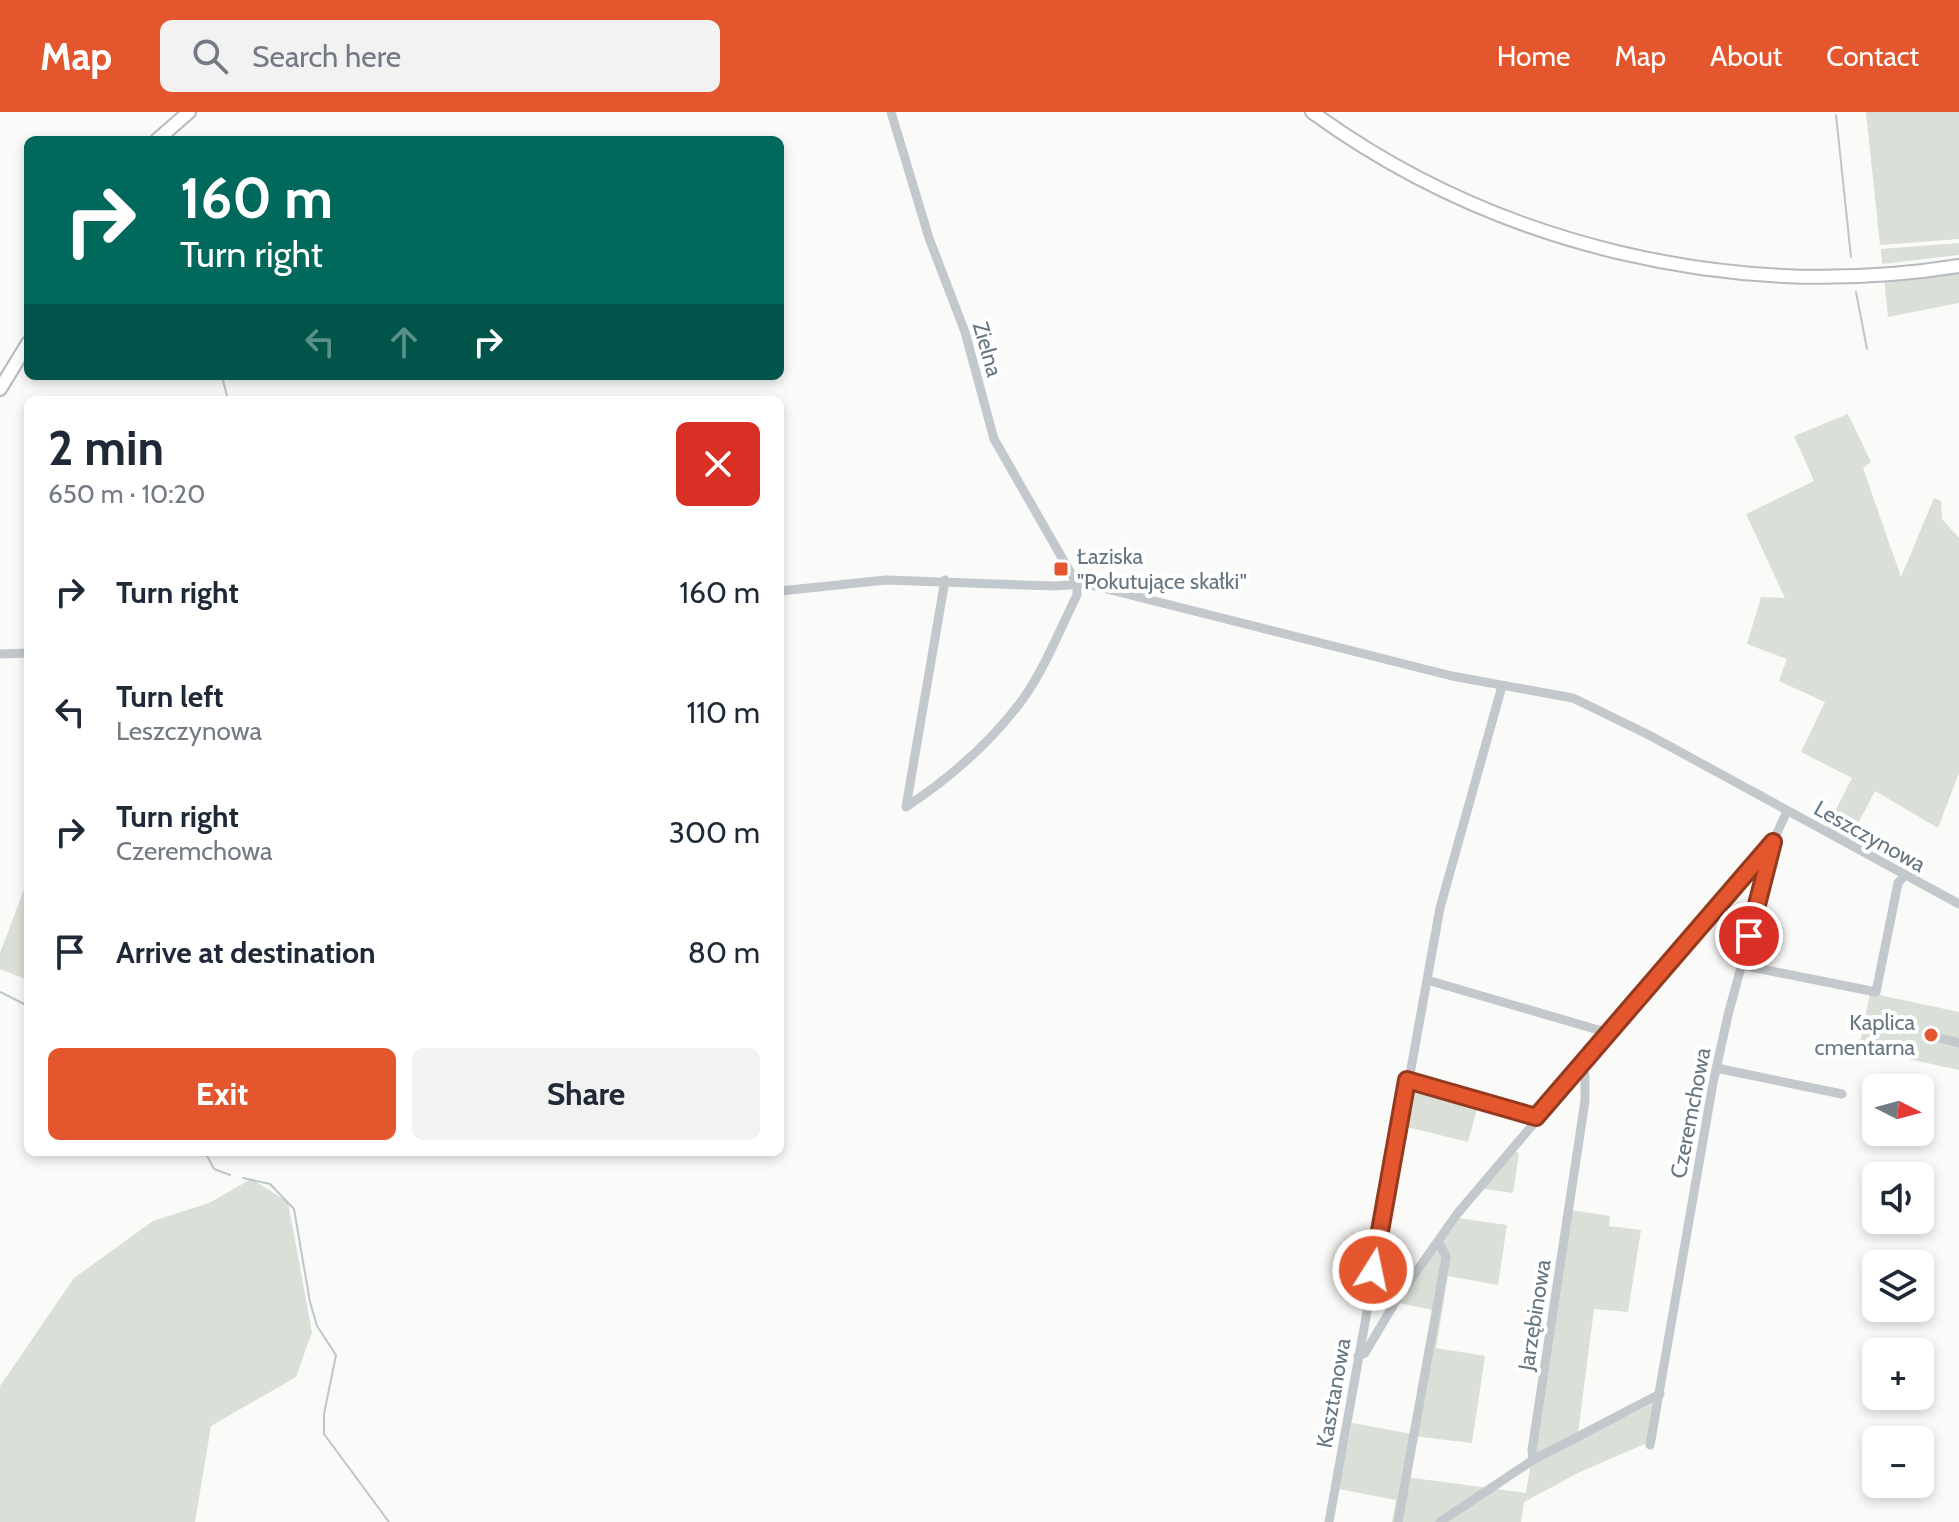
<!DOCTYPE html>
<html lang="en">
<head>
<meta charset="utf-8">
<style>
	:root { --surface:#fff; --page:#f2f2f3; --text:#1f2937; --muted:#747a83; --accent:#e4572e }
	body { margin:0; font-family:Cabin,sans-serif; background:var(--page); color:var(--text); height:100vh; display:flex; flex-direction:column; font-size:30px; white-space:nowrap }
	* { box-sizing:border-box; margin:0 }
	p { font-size:26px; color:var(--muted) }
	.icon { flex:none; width:44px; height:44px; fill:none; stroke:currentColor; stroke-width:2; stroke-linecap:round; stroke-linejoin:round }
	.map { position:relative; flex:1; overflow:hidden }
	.drawer { position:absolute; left:24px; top:284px; width:760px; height:760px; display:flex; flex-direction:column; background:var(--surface); border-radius:12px; box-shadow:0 4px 12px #0003 }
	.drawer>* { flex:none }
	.hud { position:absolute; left:24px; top:24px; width:760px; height:244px; border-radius:12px; box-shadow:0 4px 12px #0003; background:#00695c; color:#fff; overflow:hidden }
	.needle { width:52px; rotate:96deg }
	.tools { position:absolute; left:1862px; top:962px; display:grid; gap:16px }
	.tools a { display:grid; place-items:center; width:72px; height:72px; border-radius:12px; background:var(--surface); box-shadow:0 4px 12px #0003; font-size:40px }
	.pin { position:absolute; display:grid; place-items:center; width:68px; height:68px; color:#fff; margin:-34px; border:4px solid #fff; border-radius:50%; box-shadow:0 2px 8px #0007 }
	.me { position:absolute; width:88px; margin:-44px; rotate:10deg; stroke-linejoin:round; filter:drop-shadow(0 0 6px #0008) }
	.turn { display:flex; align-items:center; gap:28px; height:168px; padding:0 24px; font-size:36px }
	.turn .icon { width:104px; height:104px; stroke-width:2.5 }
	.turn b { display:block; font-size:56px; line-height:68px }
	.lanes { display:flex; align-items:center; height:76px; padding:0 24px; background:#0003; justify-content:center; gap:40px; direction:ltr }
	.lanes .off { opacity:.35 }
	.round { display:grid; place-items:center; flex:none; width:84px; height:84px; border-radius:12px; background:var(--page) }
	.summary { display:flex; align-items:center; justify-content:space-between; height:136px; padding:0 24px }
	h1 { font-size:48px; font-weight:800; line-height:60px }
	.cta { display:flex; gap:16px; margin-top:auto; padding:16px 24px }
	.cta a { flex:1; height:92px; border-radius:12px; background:var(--accent); color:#fff; font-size:32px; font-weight:800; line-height:92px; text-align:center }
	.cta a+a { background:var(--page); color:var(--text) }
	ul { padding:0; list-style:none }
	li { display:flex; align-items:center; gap:24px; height:120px; padding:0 24px }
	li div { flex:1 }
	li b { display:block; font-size:30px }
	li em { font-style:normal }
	header { display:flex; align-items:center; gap:48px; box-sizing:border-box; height:112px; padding:0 40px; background:var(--accent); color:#fff }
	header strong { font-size:38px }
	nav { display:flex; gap:44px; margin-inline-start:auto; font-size:28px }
	.search { width:560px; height:72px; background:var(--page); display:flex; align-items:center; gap:20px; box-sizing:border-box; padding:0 28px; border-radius:12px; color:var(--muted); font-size:30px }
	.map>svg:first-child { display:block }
</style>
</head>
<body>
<header>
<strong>Map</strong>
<div class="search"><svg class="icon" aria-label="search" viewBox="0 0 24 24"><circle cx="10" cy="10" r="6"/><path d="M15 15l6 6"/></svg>Search here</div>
<nav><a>Home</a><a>Map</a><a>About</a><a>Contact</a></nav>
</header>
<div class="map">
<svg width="1959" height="1410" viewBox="0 0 1959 1410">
	<rect width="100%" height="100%" fill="#fafaf8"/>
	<!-- green -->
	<path fill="#dadfd7" d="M 1866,0 L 1959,0 L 1959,127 L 1880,133 Z
		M 1959,131 L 1959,143 L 1882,152 L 1881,137 Z
		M 1959,159 L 1959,191 L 1888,205 L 1884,166 Z
		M 1848,302 L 1871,350 L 1863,356 L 1901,465 L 1934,386 L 1941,389 L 1942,407 L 1959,426 L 1959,661 L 1938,716 L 1875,679 L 1849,729 L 1826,717 L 1852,666 L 1801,640 L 1825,590 L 1779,569 L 1787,547 L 1747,532 L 1761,485 L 1785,486 L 1746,402 L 1814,369 L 1794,324 Z
		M 28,767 L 28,868 L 0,857 L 0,841 Z
		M 1870,881 L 1959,900 L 1959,958 L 1859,936 Z
		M 1410,976 L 1478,993 L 1468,1030 L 1403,1014 Z
		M 1509,1038 L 1519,1041 L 1513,1081 L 1478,1076 Z
		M 251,1067 L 288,1090 L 312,1220 L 296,1265 L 211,1314 L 195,1410 L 0,1410 L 0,1274 L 74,1166 L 153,1109 L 209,1091 Z
		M 1571,1098 L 1610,1104 L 1609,1114 L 1641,1118 L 1628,1200 L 1594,1197 L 1577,1329 L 1662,1287 L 1656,1327 L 1580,1360 L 1524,1390 L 1521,1410 L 1392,1410 L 1396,1388 L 1339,1377 L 1352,1311 L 1412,1322 L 1433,1198 L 1394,1190 L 1451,1105 L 1507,1113 L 1498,1173 L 1448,1164 L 1436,1236 L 1485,1244 L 1472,1331 L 1413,1324 L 1406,1365 L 1526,1381 Z"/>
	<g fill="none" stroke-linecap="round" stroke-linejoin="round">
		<!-- stream -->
		<path stroke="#bbc7cb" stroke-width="2" d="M 1836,3 L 1851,145
			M 1856,180 L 1867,237
			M 222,264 L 228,288
			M 0,880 L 28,894
			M 205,1040 L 214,1057 L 230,1063
			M 243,1066 L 270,1072 L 294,1097 L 310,1190 L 317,1214 L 336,1243 L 324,1302 L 324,1322 L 389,1410"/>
		<!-- major casing -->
		<g stroke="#b5babe" stroke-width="16">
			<path id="major" d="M 1312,0 C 1496,134 1734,190 1959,154
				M 157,28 L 189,0
				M 0,277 L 28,231"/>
		</g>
		<!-- minor -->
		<path stroke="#c3c8cc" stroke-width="9" d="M 891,0 L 929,126 L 965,220 L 994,327 L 1077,472 L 1077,483 C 1060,517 1045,556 1023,587 C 991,630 950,666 906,695
			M 780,479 L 886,468 L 1054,474 L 1087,472 L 1452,564 L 1573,586 L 1649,623 L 1959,792
			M 0,542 L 28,541
			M 906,695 L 945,468
			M 1741,853 L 1876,880 L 1898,771 L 1905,763
			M 1427,868 L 1602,919 L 1608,923
			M 1939,926 L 1959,931
			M 1716,956 L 1842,982
			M 1407,968 L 1536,1005
			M 1358,1244 L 1365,1241 L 1397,1187 L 1457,1102 L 1773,730 L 1787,699
			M 1650,1333 L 1713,971 L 1728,903 L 1773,738 L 1773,730
			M 1533,1348 L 1660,1282
			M 1329,1410 L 1440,796 L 1502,574
			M 1398,1410 L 1446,1145 L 1438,1129
			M 1440,1410 L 1533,1348 L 1532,1338 L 1585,989 L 1585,963 L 1579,955"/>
		<!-- major -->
		<use href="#major" stroke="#fff" stroke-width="12"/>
	</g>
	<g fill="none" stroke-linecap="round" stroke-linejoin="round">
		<!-- route casing -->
		<g stroke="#94391e" stroke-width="20">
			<path id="route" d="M 1373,1158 L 1407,968 L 1536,1005 L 1773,730 L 1749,824"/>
		</g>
		<!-- route -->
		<use href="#route" stroke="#e4572e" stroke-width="14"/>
	</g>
	<!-- markers -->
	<g fill="#e4572e" stroke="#fff" stroke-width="3">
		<rect x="1053" y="449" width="16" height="16" rx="4"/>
		<circle cx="1931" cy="923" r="8"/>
	</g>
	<g text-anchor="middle" stroke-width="8" stroke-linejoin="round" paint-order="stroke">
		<!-- street labels -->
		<g font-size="22" fill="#657683" stroke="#fff">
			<text transform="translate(988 237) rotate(74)" y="8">Zielna</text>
			<text transform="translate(1870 724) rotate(29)" y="8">Leszczynowa</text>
			<text transform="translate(1690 1001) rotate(-79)" y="8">Czeremchowa</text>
			<text transform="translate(1534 1203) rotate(-81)" y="8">Jarzębinowa</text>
			<text transform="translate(1333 1281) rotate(-80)" y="8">Kasztanowa</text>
		</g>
		<!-- poi labels -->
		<g font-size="22" fill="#657683" stroke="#fff" text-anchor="start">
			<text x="1077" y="452">Łaziska<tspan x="1077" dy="25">"Pokutujące skałki"</tspan></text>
			<text x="1915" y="918" text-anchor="end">Kaplica<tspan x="1915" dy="25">cmentarna</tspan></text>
		</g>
	</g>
</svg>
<div class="tools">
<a><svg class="needle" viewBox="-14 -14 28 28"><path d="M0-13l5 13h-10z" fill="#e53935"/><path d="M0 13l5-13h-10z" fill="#747a83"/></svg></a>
<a><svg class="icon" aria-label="sound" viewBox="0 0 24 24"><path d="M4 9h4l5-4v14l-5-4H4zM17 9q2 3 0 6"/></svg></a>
<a><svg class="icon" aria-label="layers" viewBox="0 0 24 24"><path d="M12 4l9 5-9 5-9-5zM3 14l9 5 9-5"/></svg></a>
<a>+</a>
<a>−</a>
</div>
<div class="pin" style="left:1749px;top:824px;background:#d93025"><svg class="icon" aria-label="arrive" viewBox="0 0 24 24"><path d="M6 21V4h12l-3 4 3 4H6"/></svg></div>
<svg class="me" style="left:1373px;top:1158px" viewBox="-20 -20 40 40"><circle r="17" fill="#e4572e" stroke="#fff" stroke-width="3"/><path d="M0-11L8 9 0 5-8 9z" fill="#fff"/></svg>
<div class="hud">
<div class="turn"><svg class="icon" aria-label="right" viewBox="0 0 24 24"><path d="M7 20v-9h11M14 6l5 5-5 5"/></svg><div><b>160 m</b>Turn right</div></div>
<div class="lanes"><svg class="icon off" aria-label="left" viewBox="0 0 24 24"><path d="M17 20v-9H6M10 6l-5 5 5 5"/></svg><svg class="icon off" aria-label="ahead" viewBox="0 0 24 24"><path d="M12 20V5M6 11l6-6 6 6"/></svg><svg class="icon" aria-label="right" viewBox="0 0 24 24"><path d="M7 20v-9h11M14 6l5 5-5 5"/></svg></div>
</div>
<section class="drawer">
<div class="summary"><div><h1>2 min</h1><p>650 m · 10:20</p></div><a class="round" style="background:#d93025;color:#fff"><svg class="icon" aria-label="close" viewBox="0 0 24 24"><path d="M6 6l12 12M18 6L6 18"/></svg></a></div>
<ul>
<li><svg class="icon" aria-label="right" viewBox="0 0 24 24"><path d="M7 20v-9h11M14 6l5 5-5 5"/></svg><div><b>Turn right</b></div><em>160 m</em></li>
<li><svg class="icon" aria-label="left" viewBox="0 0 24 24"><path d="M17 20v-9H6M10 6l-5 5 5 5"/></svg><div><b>Turn left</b><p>Leszczynowa</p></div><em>110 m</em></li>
<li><svg class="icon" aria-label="right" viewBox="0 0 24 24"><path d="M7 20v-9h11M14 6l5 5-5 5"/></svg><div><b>Turn right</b><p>Czeremchowa</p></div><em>300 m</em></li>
<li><svg class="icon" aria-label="arrive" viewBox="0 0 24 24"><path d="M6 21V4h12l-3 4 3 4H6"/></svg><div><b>Arrive at destination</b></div><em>80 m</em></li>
</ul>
<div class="cta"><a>Exit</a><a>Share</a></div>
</section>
</div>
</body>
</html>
